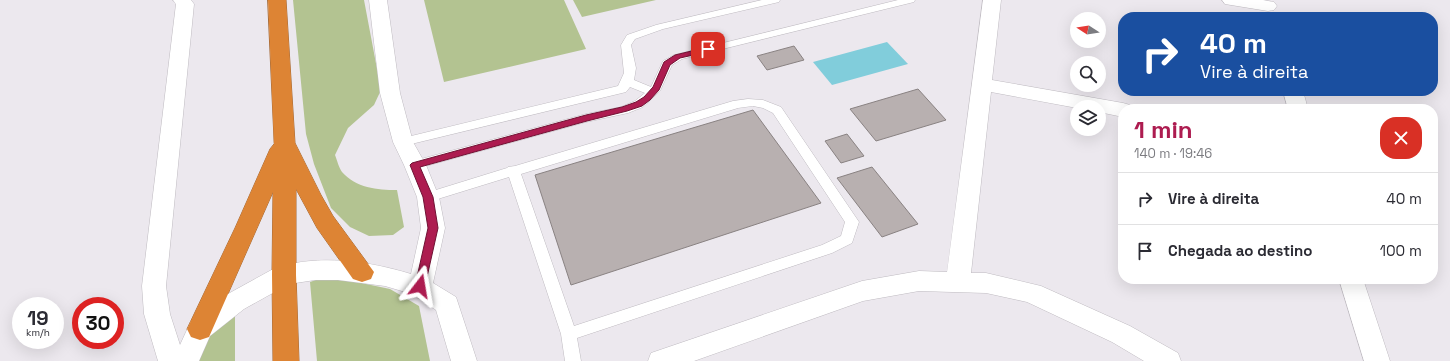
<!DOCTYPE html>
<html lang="pt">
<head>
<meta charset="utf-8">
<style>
	:root { --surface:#fff; --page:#f7f7f7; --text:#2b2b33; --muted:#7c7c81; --line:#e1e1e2; --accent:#ad1c50 }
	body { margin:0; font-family:"Space Grotesk",sans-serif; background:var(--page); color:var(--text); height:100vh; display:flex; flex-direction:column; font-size:15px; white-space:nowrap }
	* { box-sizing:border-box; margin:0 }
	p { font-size:13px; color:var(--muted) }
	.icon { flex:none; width:22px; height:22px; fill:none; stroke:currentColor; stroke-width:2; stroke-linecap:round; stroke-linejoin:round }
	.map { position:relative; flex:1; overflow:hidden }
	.sheet { position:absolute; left:1118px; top:104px; width:320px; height:180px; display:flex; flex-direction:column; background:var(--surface); border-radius:16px; box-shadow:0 4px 16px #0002 }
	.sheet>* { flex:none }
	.hud { position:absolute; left:1118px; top:12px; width:320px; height:84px; border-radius:16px; box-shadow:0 4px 16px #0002; background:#1a4fa0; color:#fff; overflow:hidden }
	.needle { width:26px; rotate:282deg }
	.fabs { position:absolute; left:1070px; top:12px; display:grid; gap:8px }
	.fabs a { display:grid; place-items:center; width:36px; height:36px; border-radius:50%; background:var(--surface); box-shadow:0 4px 16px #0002; font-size:20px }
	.speed { position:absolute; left:12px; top:297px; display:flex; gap:8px; font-size:20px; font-weight:700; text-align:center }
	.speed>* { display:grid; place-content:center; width:52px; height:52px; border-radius:50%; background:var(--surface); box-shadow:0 4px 16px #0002; line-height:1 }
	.speed small { font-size:10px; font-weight:400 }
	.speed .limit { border:6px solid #d22; background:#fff; color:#111 }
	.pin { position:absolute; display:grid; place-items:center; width:34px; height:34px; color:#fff; margin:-17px; border-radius:8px; box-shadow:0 2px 6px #0006 }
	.me { position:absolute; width:44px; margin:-22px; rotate:14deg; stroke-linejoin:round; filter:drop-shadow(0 0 3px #0008) }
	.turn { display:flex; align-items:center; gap:14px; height:84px; padding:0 16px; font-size:18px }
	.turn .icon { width:52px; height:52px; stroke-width:2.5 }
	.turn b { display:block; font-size:28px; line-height:34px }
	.round { display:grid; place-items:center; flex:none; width:42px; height:42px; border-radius:16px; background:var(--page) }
	.head { display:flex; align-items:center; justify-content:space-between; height:68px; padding:0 16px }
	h1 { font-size:24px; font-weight:700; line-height:30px; color:var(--accent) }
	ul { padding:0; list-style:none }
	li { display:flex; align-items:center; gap:12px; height:52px; padding:0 16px; border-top:1px solid var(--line) }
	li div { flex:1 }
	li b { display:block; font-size:15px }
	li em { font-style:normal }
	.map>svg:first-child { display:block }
</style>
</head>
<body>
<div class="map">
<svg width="1450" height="361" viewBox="0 0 1450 361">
	<rect width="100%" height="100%" fill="#ece8ee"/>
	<!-- green -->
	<path fill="#b3c391" d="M 293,0 L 364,0 L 381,90 L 374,105 L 348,128 L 335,155 C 337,160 339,168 342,172 C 356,188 377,190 397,190 L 404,227 L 393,235 L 369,236 L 350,227 L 331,208 L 314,164 L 306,134 Z
		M 424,0 L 564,0 L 586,49 L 444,82 Z
		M 573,0 L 656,0 L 582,17 Z
		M 328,276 L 390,289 L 419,306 L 430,361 L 317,361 L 310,282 Z
		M 235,312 L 235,361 L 199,361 L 210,331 Z"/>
	<!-- water -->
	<path fill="#81cddb" d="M 887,42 L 908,64 L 832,85 L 813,62 Z"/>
	<!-- building -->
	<path fill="#b8b0b0" stroke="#898282" d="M 794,46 L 804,60 L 767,70 L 757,56 Z
		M 918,89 L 946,120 L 876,141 L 850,109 Z
		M 753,110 L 821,203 L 571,285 L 535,175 Z
		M 847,134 L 864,156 L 841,163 L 825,141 Z
		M 872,167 L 918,224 L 882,237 L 837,178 Z"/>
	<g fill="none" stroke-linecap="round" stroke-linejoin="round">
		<!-- lane casing -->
		<g stroke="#bfbbc1" stroke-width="1">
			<path id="lane" d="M 762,0 L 780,0 L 779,2 L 663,29 L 635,39 L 631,45 L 636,68 L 634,80 L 651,87 L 663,61 L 674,55 L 898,0 L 915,0 L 914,2 L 682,59 L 672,65 L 660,91 L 643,107 L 628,113 L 586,122 L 415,169 L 410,168 L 409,165 L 410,162 L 586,114 L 621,107 L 635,101 L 645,93 L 630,87 L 626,92 L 622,93 L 403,146 L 399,145 L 397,142 L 399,139 L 403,138 L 618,86 L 624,73 L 621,45 L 627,35 L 656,25 Z
				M 748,99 L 763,100 L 781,107 L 859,222 L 852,243 L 832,253 L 577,338 L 581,361 L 565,361 L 561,334 L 509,177 L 428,202 L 423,200 L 421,197 L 423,194 L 507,168 L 508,167 L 515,166 L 733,101 ZM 753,106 L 763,108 L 773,113 L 845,222 L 841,236 L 822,245 L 574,326 L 521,174 L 738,108 Z"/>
		</g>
		<!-- street casing -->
		<g stroke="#bfbbc1" stroke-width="1">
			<path id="street" d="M 173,0 L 191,0 L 194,4 L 166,286 L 170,314 L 180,345 L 191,321 L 226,295 L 275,268 C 319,254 368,261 411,274 L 421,228 L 417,197 L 404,165 L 393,142 L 380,93 L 369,0 L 387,0 L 400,93 L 413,142 L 426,165 L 439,197 L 445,228 L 433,283 L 456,297 L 477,361 L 451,361 L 436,310 L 412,294 L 385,286 L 338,280 L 315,280 L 289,284 L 244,309 L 210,336 L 199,361 L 158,361 L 144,314 L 142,286 L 176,4 Z
				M 983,0 L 1001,0 L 992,80 L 1123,103 L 1130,105 L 1132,109 L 1123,109 L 1123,117 L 1099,112 L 1099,107 L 1077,108 L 991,92 L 971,273 L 986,273 L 1041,286 L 1130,326 L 1178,353 L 1181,361 L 1144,361 L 1112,342 L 1027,302 L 986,293 L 919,291 L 863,301 L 694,361 L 648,361 L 651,353 L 862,281 L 919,271 L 947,272 Z
				M 1222,0 L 1263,0 L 1274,2 L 1277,6 L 1274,10 L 1268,11 L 1231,5 L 1225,4 Z
				M 1283,91 L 1303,91 L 1308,109 L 1288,109 Z
				M 1339,279 L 1363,279 L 1390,361 L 1364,361 Z"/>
		</g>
		<!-- highway casing -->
		<g stroke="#a46936" stroke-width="1">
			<path id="highway" d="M 268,0 L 286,0 L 295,143 L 321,195 L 333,216 L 374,272 L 371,279 L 362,282 L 353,279 L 317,228 L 296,189 L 296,275 L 299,361 L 273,361 L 272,275 L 273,192 L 209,337 L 200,340 L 191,337 L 187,329 L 235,228 L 270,149 L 274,144 Z"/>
		</g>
		<!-- lane -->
		<use href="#lane" fill="#fff" fill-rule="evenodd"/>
		<!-- street -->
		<use href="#street" fill="#fff" fill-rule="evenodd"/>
		<!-- highway -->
		<use href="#highway" fill="#dd8434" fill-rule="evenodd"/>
	</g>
	<!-- route -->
	<path fill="#ad1c50" stroke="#701234" d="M 708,47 L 712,49 L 711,51 L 680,58 L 670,65 L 659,90 L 650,100 L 642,106 L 627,111 L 587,121 L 420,167 L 433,197 L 438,228 L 425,286 L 424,289 L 420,291 L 416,289 L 415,286 L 428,228 L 423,197 L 410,165 L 412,163 L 586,115 L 622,107 L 636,102 L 644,97 L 653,87 L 664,62 L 675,55 Z"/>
</svg>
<div class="fabs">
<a><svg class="needle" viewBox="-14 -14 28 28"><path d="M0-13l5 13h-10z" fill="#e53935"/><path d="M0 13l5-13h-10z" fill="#7c7c81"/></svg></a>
<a><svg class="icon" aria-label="search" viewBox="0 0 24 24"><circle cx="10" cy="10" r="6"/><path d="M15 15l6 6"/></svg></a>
<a><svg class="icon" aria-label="layers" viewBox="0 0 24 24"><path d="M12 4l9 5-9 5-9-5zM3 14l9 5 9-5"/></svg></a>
</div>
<div class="speed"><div>19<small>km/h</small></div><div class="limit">30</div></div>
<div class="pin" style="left:708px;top:49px;background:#d93025"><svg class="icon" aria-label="arrive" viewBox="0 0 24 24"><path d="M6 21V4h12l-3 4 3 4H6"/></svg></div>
<svg class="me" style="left:420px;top:286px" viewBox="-20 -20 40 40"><path d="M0-17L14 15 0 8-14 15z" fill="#ad1c50" stroke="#fff" stroke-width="4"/></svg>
<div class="hud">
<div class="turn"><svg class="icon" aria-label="right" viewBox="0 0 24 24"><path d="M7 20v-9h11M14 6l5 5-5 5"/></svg><div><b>40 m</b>Vire à direita</div></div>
</div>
<section class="sheet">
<div class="head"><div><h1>1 min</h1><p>140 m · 19:46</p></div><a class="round" style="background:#d93025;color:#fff"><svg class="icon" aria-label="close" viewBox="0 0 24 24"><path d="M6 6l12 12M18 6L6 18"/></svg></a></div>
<ul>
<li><svg class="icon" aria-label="right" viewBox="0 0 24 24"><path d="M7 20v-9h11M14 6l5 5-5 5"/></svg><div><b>Vire à direita</b></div><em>40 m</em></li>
<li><svg class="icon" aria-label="arrive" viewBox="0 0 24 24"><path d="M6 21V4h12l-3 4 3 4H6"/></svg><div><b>Chegada ao destino</b></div><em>100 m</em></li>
</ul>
</section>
</div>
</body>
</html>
